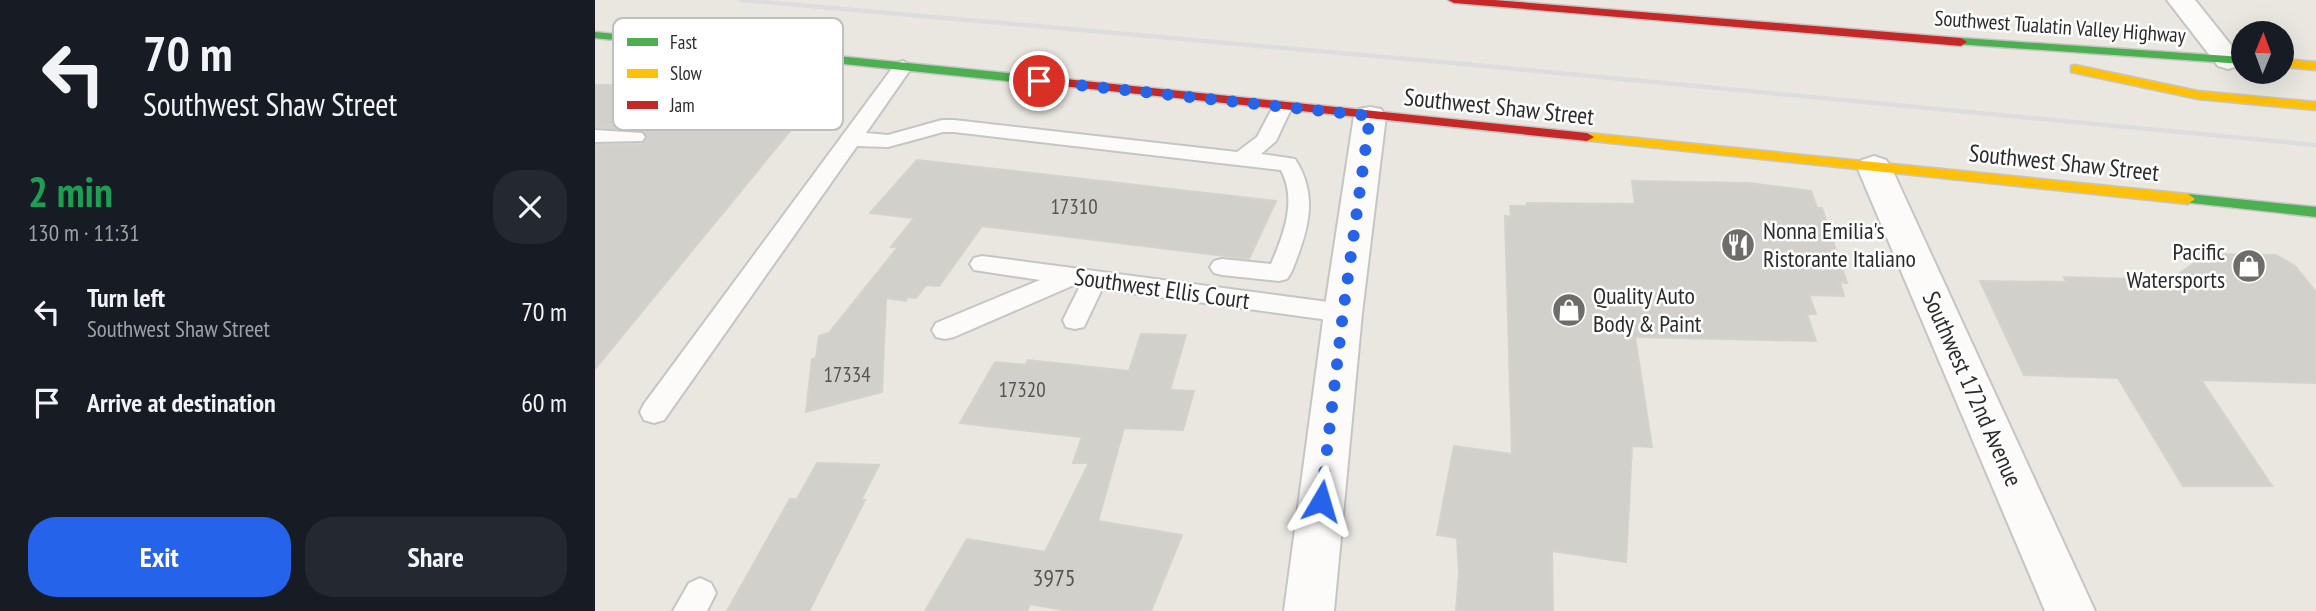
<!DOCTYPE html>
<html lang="en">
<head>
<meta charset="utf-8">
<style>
	:root { --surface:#171b24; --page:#242831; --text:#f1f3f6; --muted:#9ea1a6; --accent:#2563eb }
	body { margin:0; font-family:"PT Sans Narrow",sans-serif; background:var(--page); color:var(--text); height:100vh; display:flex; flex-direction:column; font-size:26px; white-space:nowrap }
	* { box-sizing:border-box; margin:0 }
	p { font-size:23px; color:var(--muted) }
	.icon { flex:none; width:38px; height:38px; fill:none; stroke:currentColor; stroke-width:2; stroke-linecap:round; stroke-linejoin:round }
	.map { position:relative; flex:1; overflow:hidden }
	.panel { display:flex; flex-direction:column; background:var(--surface); width:595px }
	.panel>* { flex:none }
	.banner { background:#171b24; color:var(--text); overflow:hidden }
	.needle { width:46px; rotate:1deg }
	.fabs { position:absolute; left:1636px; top:21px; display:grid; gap:14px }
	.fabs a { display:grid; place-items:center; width:63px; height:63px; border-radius:50%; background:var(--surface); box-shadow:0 7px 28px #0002; font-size:35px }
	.pin { position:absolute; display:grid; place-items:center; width:60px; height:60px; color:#fff; margin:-30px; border:4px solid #fff; border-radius:50%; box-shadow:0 2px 7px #0007 }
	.me { position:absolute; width:77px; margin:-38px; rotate:7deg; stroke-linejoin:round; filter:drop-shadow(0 0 5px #0008) }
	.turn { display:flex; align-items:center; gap:24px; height:147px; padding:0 28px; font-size:32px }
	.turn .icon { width:91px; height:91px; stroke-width:2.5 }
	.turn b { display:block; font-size:49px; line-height:60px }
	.round { display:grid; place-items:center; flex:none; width:74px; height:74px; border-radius:28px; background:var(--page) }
	.summary { display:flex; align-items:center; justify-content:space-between; height:119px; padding:0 28px }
	h1 { font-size:42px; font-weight:800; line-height:52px; color:#1e9e55 }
	.button { display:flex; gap:14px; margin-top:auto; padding:14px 28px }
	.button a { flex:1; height:80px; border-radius:28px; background:var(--accent); color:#fff; font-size:28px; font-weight:800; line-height:80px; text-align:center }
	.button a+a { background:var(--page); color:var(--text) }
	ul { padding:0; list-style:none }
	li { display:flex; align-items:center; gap:21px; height:91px; padding:0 28px }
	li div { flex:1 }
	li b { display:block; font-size:26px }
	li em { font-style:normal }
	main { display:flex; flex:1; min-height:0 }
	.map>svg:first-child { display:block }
</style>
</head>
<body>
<main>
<section class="panel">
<div class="banner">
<div class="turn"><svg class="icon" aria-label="left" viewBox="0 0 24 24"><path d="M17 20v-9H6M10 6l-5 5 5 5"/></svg><div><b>70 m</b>Southwest Shaw Street</div></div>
</div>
<div class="summary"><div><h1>2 min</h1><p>130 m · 11:31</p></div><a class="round"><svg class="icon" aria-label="close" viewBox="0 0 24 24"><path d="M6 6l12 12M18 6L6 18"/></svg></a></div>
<ul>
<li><svg class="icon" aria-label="left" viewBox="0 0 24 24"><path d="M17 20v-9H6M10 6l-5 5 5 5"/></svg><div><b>Turn left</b><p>Southwest Shaw Street</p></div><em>70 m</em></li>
<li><svg class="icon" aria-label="arrive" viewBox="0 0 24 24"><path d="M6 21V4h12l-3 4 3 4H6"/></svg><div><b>Arrive at destination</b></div><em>60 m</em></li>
</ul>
<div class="button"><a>Exit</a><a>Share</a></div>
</section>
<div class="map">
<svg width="1721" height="611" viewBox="0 0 1721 611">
	<rect width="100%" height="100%" fill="#e9e7e0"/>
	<!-- building -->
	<path fill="#d2d0cb" stroke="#d4d2cc" stroke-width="2" d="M 0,85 L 115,85 L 89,112 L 209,114 L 0,369 L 0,145 L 47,144 L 53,137 L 47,130 L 0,127 Z
		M 322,160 L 681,201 L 654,259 L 387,226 L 344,286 L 331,285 L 321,298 L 312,297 L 311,301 L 291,298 L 287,392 L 211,412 L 217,359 L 221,358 L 224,336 L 234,333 L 303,247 L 296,247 L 319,218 L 275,213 Z
		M 1037,181 L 1153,183 L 1216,191 L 1222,208 L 1227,208 L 1252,283 L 1245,282 L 1249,296 L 1214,295 L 1221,314 L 1212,314 L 1221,341 L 1040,337 L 1057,447 L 1037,446 L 1031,562 L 957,551 L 958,611 L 861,611 L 864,573 L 862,538 L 842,535 L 859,446 L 917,454 L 910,216 L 916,217 L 915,206 L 931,206 L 932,203 L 1040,204 Z
		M 1612,254 L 1681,255 L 1700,266 L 1721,292 L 1721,383 L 1606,380 L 1677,486 L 1588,486 L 1523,378 L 1429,375 L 1385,281 L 1471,282 L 1469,277 L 1575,280 Z
		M 546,334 L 591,335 L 575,390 L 599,391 L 588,430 L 529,428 L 503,521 L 587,535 L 556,611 L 473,611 L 435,604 L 432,611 L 330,611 L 372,539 L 450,552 L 494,463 L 478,463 L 487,437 L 365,423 L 400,362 L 430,365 L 433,360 L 534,371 Z
		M 222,463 L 284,465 L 266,500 L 270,500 L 214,611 L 132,611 L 195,499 L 202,499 Z"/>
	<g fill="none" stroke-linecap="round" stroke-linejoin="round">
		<!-- lane casing -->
		<g stroke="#c6c5c6" stroke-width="4">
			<path id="lane" d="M 308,61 L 317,67 L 271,133 L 293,135 L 347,120 L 359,120 L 642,152 L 662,137 L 680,103 L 694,103 L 697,107 L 681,141 L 666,154 L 700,159 C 725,197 712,234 696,273 L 692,279 L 684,281 L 627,275 L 619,273 L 615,267 L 619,261 L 627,259 L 676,264 C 689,234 702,200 686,170 L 359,132 L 348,132 L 293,147 L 262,146 L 69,420 L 59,423 L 49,420 L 45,412 L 49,404 L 301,63 Z
				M 0,130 L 47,133 L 50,137 L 47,141 L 0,142 Z
				M 387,256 L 748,304 L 757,307 L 760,313 L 757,319 L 748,322 L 507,289 L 489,327 L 480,329 L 471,327 L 468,320 L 485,286 L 479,285 L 359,337 L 350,339 L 341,337 L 337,330 L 341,323 L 445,280 L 379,270 L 375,264 L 379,258 Z
				M 105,578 L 116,583 L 121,593 L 112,611 L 78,611 L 94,583 Z"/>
		</g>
		<!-- street casing -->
		<g stroke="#c6c5c6" stroke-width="4">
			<path id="street" d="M 1572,0 L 1600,0 L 1648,60 L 1643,66 L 1633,69 L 1623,66 Z
				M 775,107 L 786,109 L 791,116 L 767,313 L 739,611 L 689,611 L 729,313 L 759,116 L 764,109 Z
				M 1279,156 L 1291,160 L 1296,167 L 1500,611 L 1450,611 L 1262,167 L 1267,160 Z"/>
		</g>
		<!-- fast casing -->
		<g stroke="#c6c5c6" stroke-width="3">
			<path id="fast" d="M 0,32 L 422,74 L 428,78 L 422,82 L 0,38 Z
				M 1366,38 L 1648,57 L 1648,64 L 1362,44 L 1362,40 Z
				M 1593,194 L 1721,207 L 1721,217 L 1588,202 L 1586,199 Z"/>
		</g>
		<!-- slow casing -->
		<g stroke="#c6c5c6" stroke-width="3">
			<path id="slow" d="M 1687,59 L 1721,62 L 1721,70 L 1687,67 Z
				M 1480,65 L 1603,91 L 1721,102 L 1721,110 L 1603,99 L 1476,72 L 1476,66 Z
				M 992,133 L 1593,194 L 1600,199 L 1593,204 L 987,140 L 985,137 Z"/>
		</g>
		<!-- jam casing -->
		<g stroke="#c6c5c6" stroke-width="3">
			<path id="jam" d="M 853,0 L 899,0 L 1366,38 L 1372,42 L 1366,46 L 859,3 Z
				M 422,74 L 992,133 L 999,137 L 992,141 L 418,81 L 416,78 Z"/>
		</g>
		<!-- lane -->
		<use href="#lane" fill="#fcfbfa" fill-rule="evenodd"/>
		<!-- street -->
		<use href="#street" fill="#fcfbfa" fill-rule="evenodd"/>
		<!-- fast -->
		<use href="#fast" fill="#4caf50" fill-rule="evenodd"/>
		<!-- slow -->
		<use href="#slow" fill="#ffc107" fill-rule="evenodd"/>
		<!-- jam -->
		<use href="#jam" fill="#c62828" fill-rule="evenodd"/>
		<!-- rail -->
		<path stroke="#dddddf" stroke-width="4.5" d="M 146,0 L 869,64 L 1721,145"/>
	</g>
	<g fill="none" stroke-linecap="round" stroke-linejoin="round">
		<!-- route -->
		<path stroke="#2563eb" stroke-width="12" stroke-dasharray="0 21.6" d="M 444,81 L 775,116 L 748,313 L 726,501"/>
	</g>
	<!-- icons -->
	<defs>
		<g id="restaurant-disc" transform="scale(1.75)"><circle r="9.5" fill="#6e6d6a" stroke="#fff"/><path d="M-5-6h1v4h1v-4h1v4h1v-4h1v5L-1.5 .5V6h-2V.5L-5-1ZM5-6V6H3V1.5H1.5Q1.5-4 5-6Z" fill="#fff"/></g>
		<g id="shop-disc" transform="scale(1.75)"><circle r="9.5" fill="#6e6d6a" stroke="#fff"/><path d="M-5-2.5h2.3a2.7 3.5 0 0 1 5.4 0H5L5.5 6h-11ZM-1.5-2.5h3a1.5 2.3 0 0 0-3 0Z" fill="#fff"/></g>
	</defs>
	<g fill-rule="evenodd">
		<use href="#restaurant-disc" x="1143" y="245"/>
		<use href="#shop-disc" x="1654" y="266"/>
		<use href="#shop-disc" x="974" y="310"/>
	</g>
	<g text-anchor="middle" stroke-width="5" stroke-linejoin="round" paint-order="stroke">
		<!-- far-street labels -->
		<g font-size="21" fill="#2b2b2b" stroke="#fff">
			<text transform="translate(1465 27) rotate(4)" y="7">Southwest Tualatin Valley Highway</text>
		</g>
		<!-- number labels -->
		<g font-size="21" fill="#565554">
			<text x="479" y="214">17310</text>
			<text x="252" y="382">17334</text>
			<text x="427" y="397">17320</text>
		</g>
		<!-- street labels -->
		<g font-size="24" fill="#2b2b2b" stroke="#fff">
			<text transform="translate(904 107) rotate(6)" y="8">Southwest Shaw Street</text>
			<text transform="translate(1469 163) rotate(6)" y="8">Southwest Shaw Street</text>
			<text transform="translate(567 289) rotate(8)" y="8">Southwest Ellis Court</text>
			<text transform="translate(1377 389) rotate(66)" y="8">Southwest 172nd Avenue</text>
		</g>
		<!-- poi labels -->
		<g font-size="24" fill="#2b2b2b" stroke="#fff" text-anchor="start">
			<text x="1168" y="239">Nonna Emilia's<tspan x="1168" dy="28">Ristorante Italiano</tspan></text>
			<text x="1630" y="260" text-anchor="end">Pacific<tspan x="1630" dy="28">Watersports</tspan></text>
			<text x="998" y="304">Quality Auto<tspan x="998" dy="28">Body &amp; Paint</tspan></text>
		</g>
		<!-- near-number labels -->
		<g font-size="24" fill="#565554">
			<text x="459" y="586">3975</text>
		</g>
	</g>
	<!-- legend -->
	<rect x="18" y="18" width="230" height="112" rx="10" fill="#fff" stroke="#bfbfbf" stroke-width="2"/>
	<rect x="32" y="38" width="31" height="8" fill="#4caf50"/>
	<rect x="32" y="69" width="31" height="9" fill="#ffc107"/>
	<rect x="32" y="101" width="31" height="8" fill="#c62828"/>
	<g font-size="19" fill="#2b2b2b">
		<text x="75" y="49">Fast</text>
		<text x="75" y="80">Slow</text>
		<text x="75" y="112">Jam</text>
	</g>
</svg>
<div class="fabs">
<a><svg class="needle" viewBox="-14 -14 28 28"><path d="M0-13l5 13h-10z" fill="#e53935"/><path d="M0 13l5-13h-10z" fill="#9ea1a6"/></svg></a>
</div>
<div class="pin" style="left:444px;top:81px;background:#d93025"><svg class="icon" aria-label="arrive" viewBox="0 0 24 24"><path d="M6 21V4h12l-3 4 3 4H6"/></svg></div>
<svg class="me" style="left:726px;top:501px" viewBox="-20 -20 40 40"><path d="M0-17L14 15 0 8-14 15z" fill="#2563eb" stroke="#fff" stroke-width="4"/></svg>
</div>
</main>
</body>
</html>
